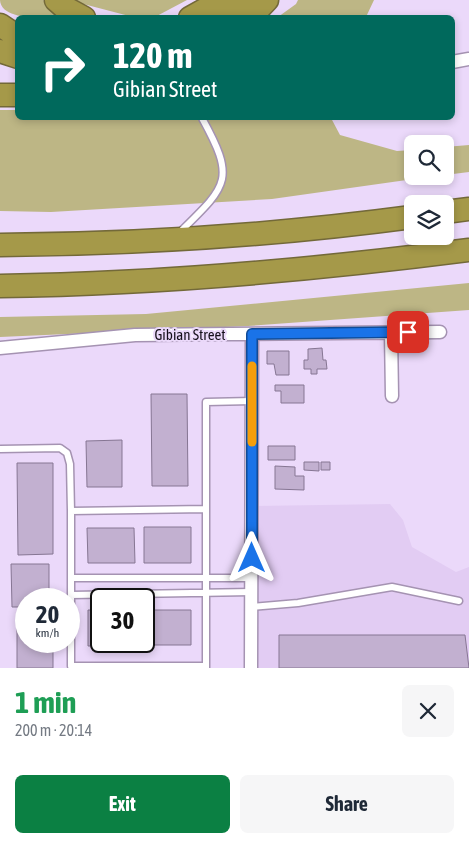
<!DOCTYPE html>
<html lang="en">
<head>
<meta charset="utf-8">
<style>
	:root { --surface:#fff; --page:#f6f6f7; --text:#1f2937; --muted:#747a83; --accent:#0b8043 }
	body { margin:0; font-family:"Asap Condensed",sans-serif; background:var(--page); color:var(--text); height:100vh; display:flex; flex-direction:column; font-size:19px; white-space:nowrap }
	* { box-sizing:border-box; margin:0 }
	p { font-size:16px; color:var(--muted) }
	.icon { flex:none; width:28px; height:28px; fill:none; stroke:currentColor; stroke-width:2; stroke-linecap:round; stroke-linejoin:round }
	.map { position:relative; height:668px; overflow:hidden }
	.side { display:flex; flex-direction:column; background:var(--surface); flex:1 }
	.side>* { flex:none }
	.top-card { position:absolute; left:15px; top:15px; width:440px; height:105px; border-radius:8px; box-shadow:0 2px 8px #0003; background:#00695c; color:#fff; overflow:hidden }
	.buttons { position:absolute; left:404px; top:135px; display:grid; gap:10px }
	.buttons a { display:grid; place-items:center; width:50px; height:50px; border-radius:8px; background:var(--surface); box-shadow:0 2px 8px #0003; font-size:25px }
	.speed { position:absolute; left:15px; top:588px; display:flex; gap:10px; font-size:25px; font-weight:700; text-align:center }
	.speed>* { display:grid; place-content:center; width:65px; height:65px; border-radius:50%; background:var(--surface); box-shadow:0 2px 8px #0003; line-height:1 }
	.speed small { font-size:12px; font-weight:400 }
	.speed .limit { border:2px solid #111; border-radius:8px; background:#fff; color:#111 }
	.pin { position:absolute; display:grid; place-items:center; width:42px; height:42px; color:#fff; margin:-21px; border-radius:10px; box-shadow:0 2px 8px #0006 }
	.me { position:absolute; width:55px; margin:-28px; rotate:0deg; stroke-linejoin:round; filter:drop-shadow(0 0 4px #0008) }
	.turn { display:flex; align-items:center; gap:18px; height:105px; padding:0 15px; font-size:22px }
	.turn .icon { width:65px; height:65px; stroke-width:2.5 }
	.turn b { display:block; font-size:35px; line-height:42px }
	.round { display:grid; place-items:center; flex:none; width:52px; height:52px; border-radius:8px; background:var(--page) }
	.headline { display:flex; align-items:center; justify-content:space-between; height:85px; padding:0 15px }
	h1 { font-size:30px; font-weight:700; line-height:38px; color:#1e9e55 }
	.primary-button { display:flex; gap:10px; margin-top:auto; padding:10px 15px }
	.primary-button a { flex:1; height:58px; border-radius:8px; background:var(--accent); color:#fff; font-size:20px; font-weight:700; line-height:58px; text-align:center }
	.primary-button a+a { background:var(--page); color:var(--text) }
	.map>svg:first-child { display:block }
</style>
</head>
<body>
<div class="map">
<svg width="469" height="668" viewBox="0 0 469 668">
	<rect width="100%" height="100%" fill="#ebd9fa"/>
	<!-- built -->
	<path fill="#e2ccf3" d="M 390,504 L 403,520 L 412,547 L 456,572 L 469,567 L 469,668 L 247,668 L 246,506 Z"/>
	<!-- green -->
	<path fill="#bdb685" d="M 0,0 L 43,0 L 70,17 C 54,17 1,23 0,0 Z
		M 68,0 L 187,0 L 153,18 L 133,17 Z
		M 298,0 L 374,0 L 366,17 L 278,17 L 296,4 Z
		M 0,110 L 17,110 L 18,118 L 331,118 L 340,135 L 397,151 L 412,150 L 412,176 L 435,176 L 272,199 L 51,212 L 0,211 Z
		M 469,145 L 469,172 L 445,175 L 445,147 Z
		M 469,283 L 469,310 L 248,326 L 0,337 L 0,317 L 146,314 Z"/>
	<!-- building -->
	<path fill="#c2b0d0" stroke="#867693" d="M 322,348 L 323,360 L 326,360 L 327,369 L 317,369 L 317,374 L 311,374 L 311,369 L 304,369 L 304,360 L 308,360 L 308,349 Z
		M 267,351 L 289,351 L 289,375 L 276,375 L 274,364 L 267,364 Z
		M 275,385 L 304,385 L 304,403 L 281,403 L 281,391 L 275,391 Z
		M 151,394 L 187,394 L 188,486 L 152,486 Z
		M 122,440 L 122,487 L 87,487 L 86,441 Z
		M 268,446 L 295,446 L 295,460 L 268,460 Z
		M 304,462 L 319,462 L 319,471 L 304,470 Z
		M 321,462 L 330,462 L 330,470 L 321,470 Z
		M 17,463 L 53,463 L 53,554 L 18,555 Z
		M 275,466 L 295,467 L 295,476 L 304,476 L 304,490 L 275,489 Z
		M 144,527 L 191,527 L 191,563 L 144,563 Z
		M 87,528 L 134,528 L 135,563 L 88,563 Z
		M 11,564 L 49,564 L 49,599 L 26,599 L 26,607 L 12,607 Z
		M 88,610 L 101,610 L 101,641 L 135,641 L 135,646 L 88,646 Z
		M 144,610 L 191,610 L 191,645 L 144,645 Z
		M 26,625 L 26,641 L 53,641 L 53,668 L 17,668 L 17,626 Z
		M 279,635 L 465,635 L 469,668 L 279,668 Z"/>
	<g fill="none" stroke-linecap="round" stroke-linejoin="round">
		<!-- service casing -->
		<g stroke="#a593b2" stroke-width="9">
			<path id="service" d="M 179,233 C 228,185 236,180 202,118
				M 0,449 L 60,448 L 67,453 L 70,464 L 71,511 L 206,509
				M 71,511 L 71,666 L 206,666
				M 71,578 L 252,578
				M 71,595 L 252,592
				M 251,607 L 298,603 L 392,587 L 459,601
				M 206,668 L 206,402 L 252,401"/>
		</g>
		<!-- minor casing -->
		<g stroke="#a593b2" stroke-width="15">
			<path id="minor" d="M 452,62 L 469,59
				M 391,333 L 392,396
				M 0,348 L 135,335 L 440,332
				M 251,668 L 252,334"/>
		</g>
		<!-- motorway casing -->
		<g stroke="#736939" stroke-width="25">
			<path id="motorway" d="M 56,0 L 64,7 L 84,18
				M 190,18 L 222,0
				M 224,18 L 243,0
				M 250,18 L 267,0
				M 0,25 L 18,37
				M 0,51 L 18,57
				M 0,95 L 18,95
				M 445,212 L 469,209
				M 0,245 C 136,244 277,235 412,217
				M 0,286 C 157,284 313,270 469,250"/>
		</g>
		<!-- service -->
		<use href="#service" stroke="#fff" stroke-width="6"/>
		<!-- minor -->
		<use href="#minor" stroke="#fff" stroke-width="12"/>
		<!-- motorway -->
		<use href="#motorway" stroke="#a59949" stroke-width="22"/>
	</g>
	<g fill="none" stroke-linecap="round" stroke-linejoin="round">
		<!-- route casing -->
		<g stroke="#114b97" stroke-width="12">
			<path id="route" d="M 252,558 L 252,334 L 408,332"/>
		</g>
		<!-- route -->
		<use href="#route" stroke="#1a73e8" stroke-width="9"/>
		<!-- slow -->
		<path stroke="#f59e0b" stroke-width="9" d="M 252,442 L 252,366"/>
	</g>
	<g text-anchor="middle" stroke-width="4" stroke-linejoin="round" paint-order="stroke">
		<!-- street labels -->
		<g font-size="15" fill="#16101b" stroke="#ebd9fa">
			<text x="190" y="340">Gibian Street</text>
		</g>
	</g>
</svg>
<div class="buttons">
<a><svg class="icon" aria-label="search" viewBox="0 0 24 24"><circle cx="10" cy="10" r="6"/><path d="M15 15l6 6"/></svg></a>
<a><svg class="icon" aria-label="layers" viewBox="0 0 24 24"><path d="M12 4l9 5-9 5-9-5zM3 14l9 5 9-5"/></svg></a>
</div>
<div class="speed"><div>20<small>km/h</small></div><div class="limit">30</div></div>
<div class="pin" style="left:408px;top:332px;background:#d93025"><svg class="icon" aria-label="arrive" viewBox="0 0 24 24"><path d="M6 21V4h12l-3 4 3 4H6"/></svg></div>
<svg class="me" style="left:252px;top:558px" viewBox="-20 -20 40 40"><path d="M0-17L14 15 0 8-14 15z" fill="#1a73e8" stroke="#fff" stroke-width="4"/></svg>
<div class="top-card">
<div class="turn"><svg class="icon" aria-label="right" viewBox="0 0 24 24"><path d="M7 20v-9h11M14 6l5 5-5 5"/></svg><div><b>120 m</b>Gibian Street</div></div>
</div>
</div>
<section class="side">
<div class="headline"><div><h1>1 min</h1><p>200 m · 20:14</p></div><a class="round"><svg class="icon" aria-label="close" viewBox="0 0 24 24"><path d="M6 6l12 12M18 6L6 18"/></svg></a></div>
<div class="primary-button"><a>Exit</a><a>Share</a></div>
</section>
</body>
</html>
